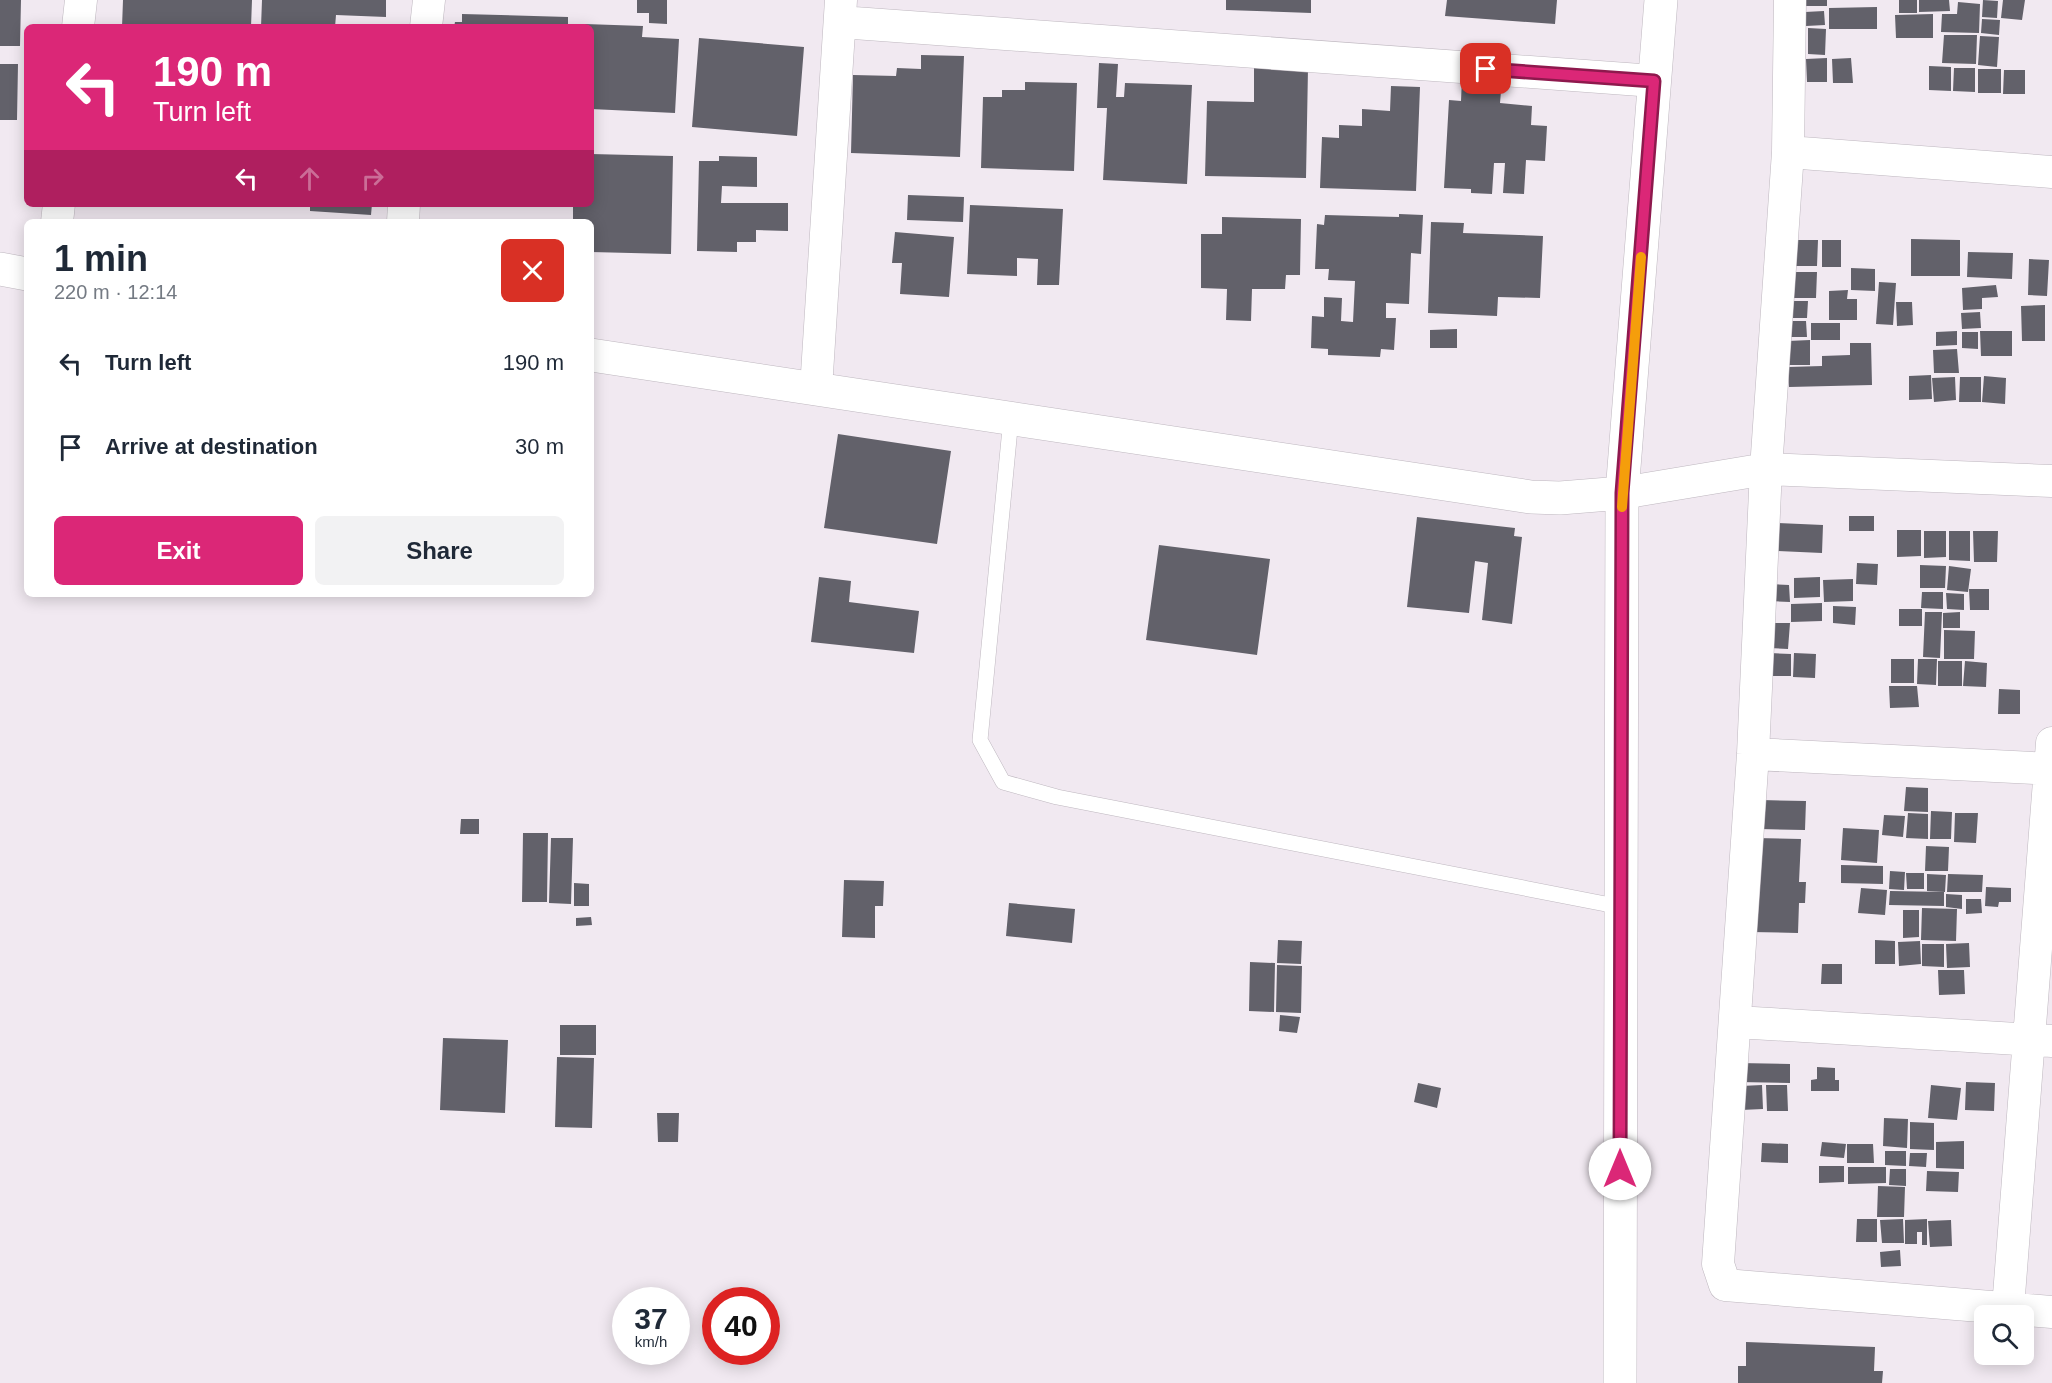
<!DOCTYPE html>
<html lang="en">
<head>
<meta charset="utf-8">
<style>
	:root { --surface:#fff; --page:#f2f2f3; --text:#1f2937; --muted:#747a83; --accent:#db2777 }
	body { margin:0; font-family:Arial,sans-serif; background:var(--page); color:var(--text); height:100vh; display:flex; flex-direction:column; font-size:22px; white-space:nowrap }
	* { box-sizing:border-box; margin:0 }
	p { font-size:20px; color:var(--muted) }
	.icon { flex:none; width:33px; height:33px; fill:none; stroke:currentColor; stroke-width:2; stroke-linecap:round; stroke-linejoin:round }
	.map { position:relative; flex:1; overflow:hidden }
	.sheet { position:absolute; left:24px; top:219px; width:570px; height:378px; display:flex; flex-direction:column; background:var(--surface); border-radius:9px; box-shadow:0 3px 15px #0003 }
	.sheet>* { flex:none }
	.guide { position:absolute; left:24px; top:24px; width:570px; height:183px; border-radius:9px; box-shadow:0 3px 15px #0003; background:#db2777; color:#fff; overflow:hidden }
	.controls { position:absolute; left:1974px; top:1305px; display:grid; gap:12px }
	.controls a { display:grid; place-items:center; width:60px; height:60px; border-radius:9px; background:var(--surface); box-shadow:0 3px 15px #0003; font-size:30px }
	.speed { position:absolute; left:612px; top:1287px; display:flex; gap:12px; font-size:30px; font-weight:700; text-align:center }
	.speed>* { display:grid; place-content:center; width:78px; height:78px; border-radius:50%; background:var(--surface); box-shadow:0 3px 15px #0003; line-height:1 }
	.speed small { font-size:15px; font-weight:400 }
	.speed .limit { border:9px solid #d22; background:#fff; color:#111 }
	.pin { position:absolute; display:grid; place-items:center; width:51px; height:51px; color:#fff; margin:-26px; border-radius:12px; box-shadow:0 3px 9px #0006 }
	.me { position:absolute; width:66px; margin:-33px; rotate:0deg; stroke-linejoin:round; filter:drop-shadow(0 0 4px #0008) }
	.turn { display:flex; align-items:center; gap:21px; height:126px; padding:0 30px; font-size:27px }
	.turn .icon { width:78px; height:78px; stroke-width:2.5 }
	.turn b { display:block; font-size:42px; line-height:51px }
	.lanes { display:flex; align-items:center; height:57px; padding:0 30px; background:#0003; justify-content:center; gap:30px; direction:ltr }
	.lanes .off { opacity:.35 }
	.round { display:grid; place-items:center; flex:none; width:63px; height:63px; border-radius:9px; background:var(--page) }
	.headline { display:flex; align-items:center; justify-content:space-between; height:102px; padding:0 30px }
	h1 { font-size:36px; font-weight:800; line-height:45px }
	.cta { display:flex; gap:12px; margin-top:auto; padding:12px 30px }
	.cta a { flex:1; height:69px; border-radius:9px; background:var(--accent); color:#fff; font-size:24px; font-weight:800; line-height:69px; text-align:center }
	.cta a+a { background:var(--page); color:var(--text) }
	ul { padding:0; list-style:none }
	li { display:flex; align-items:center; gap:18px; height:84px; padding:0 30px }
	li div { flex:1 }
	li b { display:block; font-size:22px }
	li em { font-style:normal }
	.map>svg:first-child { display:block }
</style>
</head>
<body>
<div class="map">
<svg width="2052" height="1383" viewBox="0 0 2052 1383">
	<rect width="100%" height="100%" fill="#f1e9f1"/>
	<!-- building -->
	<path fill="#62616a" d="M 0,0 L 21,0 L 20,46 L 0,46 Z
		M 123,0 L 252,0 L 251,27 L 122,27 Z
		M 262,0 L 386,0 L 386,17 L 336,15 L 335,27 L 261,27 Z
		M 637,0 L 667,0 L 667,24 L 649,23 L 649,13 L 637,13 Z
		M 1226,0 L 1311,0 L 1311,13 L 1226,10 Z
		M 1447,0 L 1557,0 L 1555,24 L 1445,16 Z
		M 1806,0 L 1827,0 L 1827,6 L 1806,6 Z
		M 1899,0 L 1917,0 L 1917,13 L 1899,13 Z
		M 1919,0 L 1949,0 L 1950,11 L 1919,12 Z
		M 1983,0 L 1998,1 L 1997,18 L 1982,17 Z
		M 2003,0 L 2025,0 L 2022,20 L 2001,18 Z
		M 1958,2 L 1980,4 L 1979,33 L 1941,32 L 1942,14 L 1957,14 Z
		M 1877,7 L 1877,29 L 1829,29 L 1829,8 Z
		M 1824,11 L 1825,25 L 1806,26 L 1805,12 Z
		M 462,14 L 568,17 L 568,27 L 454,27 L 455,22 L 462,22 Z
		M 1933,14 L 1933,38 L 1896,38 L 1895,15 Z
		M 1982,19 L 2000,20 L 1999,35 L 1981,33 Z
		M 585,24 L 643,26 L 642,37 L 679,39 L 675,113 L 591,109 L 591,27 L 585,27 Z
		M 1808,28 L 1826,29 L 1825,55 L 1808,54 Z
		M 1944,35 L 1977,35 L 1976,64 L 1942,63 Z
		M 1980,36 L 1999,37 L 1997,67 L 1978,65 Z
		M 699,38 L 804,47 L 797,136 L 692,127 Z
		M 921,55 L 964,56 L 960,157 L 851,153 L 853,75 L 896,76 L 897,68 L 921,69 Z
		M 1827,58 L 1827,82 L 1807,82 L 1806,59 Z
		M 1851,58 L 1853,83 L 1833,83 L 1832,59 Z
		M 1099,63 L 1118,64 L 1116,97 L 1124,97 L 1125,83 L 1192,85 L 1187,184 L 1103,180 L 1107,108 L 1097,108 Z
		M 0,64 L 18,64 L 17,120 L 0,120 Z
		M 1254,66 L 1308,68 L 1306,178 L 1205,176 L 1207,101 L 1254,102 Z
		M 1929,66 L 1951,67 L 1951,91 L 1929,90 Z
		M 1954,68 L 1975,68 L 1975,92 L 1953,91 Z
		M 1978,69 L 2001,69 L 2001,93 L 1978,93 Z
		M 2004,70 L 2025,70 L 2025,94 L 2003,94 Z
		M 1462,78 L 1502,80 L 1500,103 L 1532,106 L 1531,125 L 1547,126 L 1545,161 L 1526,160 L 1524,194 L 1503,193 L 1505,163 L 1494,163 L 1492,194 L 1471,193 L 1471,189 L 1444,188 L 1449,100 L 1461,101 Z
		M 1025,82 L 1077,83 L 1074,171 L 981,168 L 983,97 L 1002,97 L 1002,90 L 1025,90 Z
		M 1391,86 L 1420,87 L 1416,191 L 1320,188 L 1322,137 L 1339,138 L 1339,125 L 1362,126 L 1362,109 L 1390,111 Z
		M 591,154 L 673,156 L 671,254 L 591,252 L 591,222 L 573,222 L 573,204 L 591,204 Z
		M 719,156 L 757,157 L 757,187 L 722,186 L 721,203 L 788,203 L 788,231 L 756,230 L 756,242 L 737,242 L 737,252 L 697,251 L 699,161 L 719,161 Z
		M 908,195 L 964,197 L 963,222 L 907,220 Z
		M 310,204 L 372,204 L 371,215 L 310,211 Z
		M 970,205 L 1063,209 L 1059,285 L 1037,285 L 1038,259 L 1017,258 L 1017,276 L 967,274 Z
		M 1399,214 L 1423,215 L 1421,254 L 1411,253 L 1409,304 L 1386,303 L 1386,318 L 1396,318 L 1394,350 L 1381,349 L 1380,357 L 1328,355 L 1328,349 L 1311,348 L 1312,316 L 1324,317 L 1324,297 L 1342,298 L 1341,321 L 1353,322 L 1355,281 L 1328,280 L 1329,269 L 1315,269 L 1317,224 L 1324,225 L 1325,215 L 1399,217 Z
		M 1222,217 L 1301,219 L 1300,275 L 1286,275 L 1285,289 L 1252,289 L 1251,321 L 1226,320 L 1227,289 L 1201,288 L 1201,234 L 1222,234 Z
		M 1431,222 L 1464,223 L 1463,233 L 1543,236 L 1540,298 L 1498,297 L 1497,316 L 1428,313 Z
		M 895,232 L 954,237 L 949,297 L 900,294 L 902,263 L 892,263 Z
		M 1911,239 L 1960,240 L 1960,276 L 1911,276 Z
		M 1796,240 L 1818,240 L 1817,266 L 1795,266 Z
		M 1822,240 L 1841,240 L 1841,267 L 1822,267 Z
		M 1968,252 L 2013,253 L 2012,279 L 1967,277 Z
		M 2029,259 L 2049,260 L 2047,296 L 2028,295 Z
		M 1851,268 L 1875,269 L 1875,291 L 1851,290 Z
		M 1792,272 L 1817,272 L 1816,298 L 1792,298 Z
		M 1879,282 L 1896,283 L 1893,325 L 1876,324 Z
		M 1996,285 L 1998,297 L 1982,298 L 1982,309 L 1963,310 L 1962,288 Z
		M 1848,290 L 1847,299 L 1857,299 L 1857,320 L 1829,320 L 1829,291 Z
		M 1787,301 L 1808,301 L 1807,318 L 1786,318 Z
		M 1896,302 L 1912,302 L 1913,325 L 1897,326 Z
		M 2045,305 L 2045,341 L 2022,341 L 2021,306 Z
		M 1980,312 L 1981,328 L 1962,329 L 1961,313 Z
		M 1787,321 L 1806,321 L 1807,337 L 1787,337 Z
		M 1811,323 L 1840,323 L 1840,340 L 1811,340 Z
		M 1457,329 L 1457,348 L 1430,348 L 1430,330 Z
		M 1957,331 L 1957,345 L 1936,346 L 1936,332 Z
		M 1980,331 L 2012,331 L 2012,356 L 1981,356 Z
		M 1962,332 L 1978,332 L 1978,349 L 1962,348 Z
		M 1810,340 L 1810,365 L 1788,365 L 1788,341 Z
		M 1850,343 L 1871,343 L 1872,385 L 1789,387 L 1788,367 L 1822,366 L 1822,356 L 1850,355 Z
		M 1957,349 L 1959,373 L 1934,373 L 1933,350 Z
		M 1931,375 L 1932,399 L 1909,400 L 1909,376 Z
		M 1984,376 L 2006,378 L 2005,404 L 1982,402 Z
		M 1955,377 L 1956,400 L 1934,402 L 1932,378 Z
		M 1960,377 L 1981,377 L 1981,402 L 1959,402 Z
		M 838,434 L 951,451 L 937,544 L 824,528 Z
		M 1849,516 L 1874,516 L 1874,531 L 1849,531 Z
		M 1417,517 L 1515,528 L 1514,536 L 1522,537 L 1512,624 L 1482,620 L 1488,563 L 1475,561 L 1469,613 L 1407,607 Z
		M 1778,523 L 1823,525 L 1822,553 L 1777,551 Z
		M 1897,530 L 1921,530 L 1921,556 L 1897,557 Z
		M 1924,531 L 1946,531 L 1946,557 L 1924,558 Z
		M 1949,531 L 1970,531 L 1970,561 L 1949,560 Z
		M 1973,531 L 1998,531 L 1997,562 L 1974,562 Z
		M 1159,545 L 1270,559 L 1257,655 L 1146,640 Z
		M 1857,563 L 1878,564 L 1877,585 L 1856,584 Z
		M 1920,565 L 1946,566 L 1945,588 L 1920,588 Z
		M 1949,566 L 1971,569 L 1968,592 L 1947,590 Z
		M 819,577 L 851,581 L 849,602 L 919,611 L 914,653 L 811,642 Z
		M 1820,577 L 1820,597 L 1794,598 L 1794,578 Z
		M 1853,579 L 1853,601 L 1824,602 L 1823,580 Z
		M 1770,584 L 1789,585 L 1790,602 L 1770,601 Z
		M 1969,589 L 1989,589 L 1989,610 L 1970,610 Z
		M 1922,592 L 1943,592 L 1943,609 L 1921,608 Z
		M 1946,593 L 1964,594 L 1964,610 L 1947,609 Z
		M 1822,603 L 1822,621 L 1791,622 L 1791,604 Z
		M 1833,606 L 1856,607 L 1855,625 L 1833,623 Z
		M 1899,609 L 1922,609 L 1922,626 L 1899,626 Z
		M 1925,612 L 1942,612 L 1940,658 L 1923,657 Z
		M 1960,612 L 1960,628 L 1943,628 L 1943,613 Z
		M 1771,623 L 1790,623 L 1788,649 L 1769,648 Z
		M 1944,630 L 1975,631 L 1974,659 L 1944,659 Z
		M 1770,653 L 1791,654 L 1791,676 L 1770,676 Z
		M 1794,653 L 1816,654 L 1815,678 L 1793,677 Z
		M 1891,659 L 1914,659 L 1914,683 L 1891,683 Z
		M 1918,659 L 1937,659 L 1936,685 L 1917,684 Z
		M 1938,661 L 1962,661 L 1962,686 L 1938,686 Z
		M 1965,661 L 1987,663 L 1986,687 L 1963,686 Z
		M 1889,686 L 1917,686 L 1919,707 L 1890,708 Z
		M 1999,689 L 2020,690 L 2020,714 L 1998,714 Z
		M 1906,787 L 1928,788 L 1928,812 L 1904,811 Z
		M 1761,800 L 1806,801 L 1805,830 L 1760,829 Z
		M 1931,811 L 1952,812 L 1951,839 L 1930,839 Z
		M 1908,813 L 1928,814 L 1928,839 L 1906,838 Z
		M 1955,813 L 1978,813 L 1976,843 L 1954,842 Z
		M 1884,815 L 1905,816 L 1903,837 L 1882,835 Z
		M 461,819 L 479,819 L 479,834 L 460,834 Z
		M 1843,828 L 1879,830 L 1877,863 L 1841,860 Z
		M 523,833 L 548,833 L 547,902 L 522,902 Z
		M 551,838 L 573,838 L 571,904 L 549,903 Z
		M 1755,838 L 1801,839 L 1799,882 L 1806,882 L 1805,903 L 1799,903 L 1798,933 L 1751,932 Z
		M 1926,846 L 1949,847 L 1948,871 L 1925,871 Z
		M 1841,865 L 1883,866 L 1883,884 L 1841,883 Z
		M 1890,871 L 1905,872 L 1904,890 L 1889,889 Z
		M 1906,873 L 1924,873 L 1924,889 L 1907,889 Z
		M 1927,874 L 1946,875 L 1945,892 L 1927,891 Z
		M 1948,874 L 1983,875 L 1982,892 L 1947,892 Z
		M 844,880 L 884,881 L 883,906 L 875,906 L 875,938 L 842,937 Z
		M 574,883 L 589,884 L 589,906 L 574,906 Z
		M 1986,887 L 2011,888 L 2011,902 L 1999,902 L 1998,907 L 1985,906 Z
		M 1861,888 L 1887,890 L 1885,915 L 1858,913 Z
		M 1890,891 L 1944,892 L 1944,906 L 1889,905 Z
		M 1946,894 L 1962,895 L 1962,909 L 1946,907 Z
		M 1966,899 L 1981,899 L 1982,913 L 1966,914 Z
		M 1009,903 L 1075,909 L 1072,943 L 1006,936 Z
		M 1922,908 L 1957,909 L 1956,941 L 1921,940 Z
		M 1903,910 L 1919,910 L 1919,937 L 1903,938 Z
		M 591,917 L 592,925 L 576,926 L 576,918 Z
		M 1278,940 L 1302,941 L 1301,964 L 1277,963 Z
		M 1875,940 L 1895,941 L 1895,964 L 1875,964 Z
		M 1920,941 L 1921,964 L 1899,966 L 1898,942 Z
		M 1969,943 L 1970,967 L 1947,968 L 1946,944 Z
		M 1922,944 L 1944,944 L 1944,967 L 1922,966 Z
		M 1250,962 L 1275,963 L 1274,1012 L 1249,1011 Z
		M 1822,964 L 1842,964 L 1842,984 L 1821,984 Z
		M 1277,965 L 1302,966 L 1301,1013 L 1276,1012 Z
		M 1938,970 L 1964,970 L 1965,994 L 1939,995 Z
		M 1280,1015 L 1300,1017 L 1297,1033 L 1279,1031 Z
		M 560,1025 L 596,1025 L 596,1055 L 560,1055 Z
		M 443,1038 L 508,1040 L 505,1113 L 440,1110 Z
		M 557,1057 L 594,1058 L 592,1128 L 555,1127 Z
		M 1738,1063 L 1790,1064 L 1790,1083 L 1738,1082 Z
		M 1817,1067 L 1835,1068 L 1835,1080 L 1839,1080 L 1839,1091 L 1811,1091 L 1811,1080 L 1817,1079 Z
		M 1966,1082 L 1995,1083 L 1994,1111 L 1965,1110 Z
		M 1418,1083 L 1441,1088 L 1437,1108 L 1414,1102 Z
		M 1762,1085 L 1763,1109 L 1741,1110 L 1741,1086 Z
		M 1766,1085 L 1787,1085 L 1788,1111 L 1767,1111 Z
		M 1931,1085 L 1961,1088 L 1957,1120 L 1928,1118 Z
		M 657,1113 L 679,1113 L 678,1142 L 658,1142 Z
		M 1884,1118 L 1908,1119 L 1907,1148 L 1883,1146 Z
		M 1910,1122 L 1934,1123 L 1934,1150 L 1910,1149 Z
		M 1964,1141 L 1964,1169 L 1936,1168 L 1936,1142 Z
		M 1822,1142 L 1846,1144 L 1844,1158 L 1820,1156 Z
		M 1762,1143 L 1788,1144 L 1788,1163 L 1761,1162 Z
		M 1847,1144 L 1873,1144 L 1874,1163 L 1847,1163 Z
		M 1885,1151 L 1906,1151 L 1906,1166 L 1885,1165 Z
		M 1910,1153 L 1927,1153 L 1926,1167 L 1909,1166 Z
		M 1819,1166 L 1844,1166 L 1844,1182 L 1819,1183 Z
		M 1848,1167 L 1886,1167 L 1886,1183 L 1848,1184 Z
		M 1890,1169 L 1906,1169 L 1906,1186 L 1889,1185 Z
		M 1927,1171 L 1959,1172 L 1958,1192 L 1926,1191 Z
		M 1878,1186 L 1905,1187 L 1904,1217 L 1877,1217 Z
		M 1857,1219 L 1877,1219 L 1877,1242 L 1856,1242 Z
		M 1903,1219 L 1904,1243 L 1882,1243 L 1880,1220 Z
		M 1927,1219 L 1927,1245 L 1922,1245 L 1922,1232 L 1917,1232 L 1917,1244 L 1905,1244 L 1905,1220 Z
		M 1951,1220 L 1952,1246 L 1930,1247 L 1928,1221 Z
		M 1900,1250 L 1901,1266 L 1881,1267 L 1880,1252 Z
		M 1746,1342 L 1875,1347 L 1874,1371 L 1883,1371 L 1882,1383 L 1738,1383 L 1738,1366 L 1746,1366 Z"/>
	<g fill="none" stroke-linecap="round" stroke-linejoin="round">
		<!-- service casing -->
		<g stroke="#beb7bf" stroke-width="16">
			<path id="service" d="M 1011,418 L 980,740 L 1003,782 L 1057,797 L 1621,907"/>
		</g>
		<!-- minor casing -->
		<g stroke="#beb7bf" stroke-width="33">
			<path id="minor" d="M 1790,0 L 1788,152 L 1766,469 L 1753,754 L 1718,1264 L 1725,1285 L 2052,1312
				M 840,22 L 1654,81
				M 78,27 L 81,0
				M 426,27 L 429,0
				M 1788,152 L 2052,172
				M 57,222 L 59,204
				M 403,222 L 404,204
				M 816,389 L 841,0
				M 1622,493 L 1766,469 L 2052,481
				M 1753,754 L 2052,769
				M 1736,1022 L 2052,1041
				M 2008,1308 L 2052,743"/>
		</g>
		<!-- tertiary casing -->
		<g stroke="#beb7bf" stroke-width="34">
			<path id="tertiary" d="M 0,269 L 27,274
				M 591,355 L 1531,497 L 1560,498 L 1622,493
				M 1620,1383 L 1622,493 L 1661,0"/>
		</g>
		<!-- service -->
		<use href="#service" stroke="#fff" stroke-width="15"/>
		<!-- minor -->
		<use href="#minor" stroke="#fff" stroke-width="32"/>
		<!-- tertiary -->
		<use href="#tertiary" stroke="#fff" stroke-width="33"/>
	</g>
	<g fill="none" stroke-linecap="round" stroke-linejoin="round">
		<!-- route casing -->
		<g stroke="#8e194d" stroke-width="15">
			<path id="route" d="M 1486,69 L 1654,81 L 1622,493 L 1620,1169"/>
		</g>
		<!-- route -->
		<use href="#route" stroke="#db2777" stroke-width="10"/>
		<!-- slow -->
		<path stroke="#f59e0b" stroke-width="10" d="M 1622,507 L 1641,257"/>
	</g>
</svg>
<div class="controls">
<a><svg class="icon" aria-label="search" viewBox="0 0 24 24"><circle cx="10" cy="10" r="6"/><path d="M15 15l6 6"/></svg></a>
</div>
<div class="speed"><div>37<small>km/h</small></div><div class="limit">40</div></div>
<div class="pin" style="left:1486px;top:69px;background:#d93025"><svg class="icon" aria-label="arrive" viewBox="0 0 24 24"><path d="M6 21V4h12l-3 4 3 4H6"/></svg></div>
<svg class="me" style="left:1620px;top:1169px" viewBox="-20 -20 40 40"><circle r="19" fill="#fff"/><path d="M0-13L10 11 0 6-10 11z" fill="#db2777"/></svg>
<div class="guide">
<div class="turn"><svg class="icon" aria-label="left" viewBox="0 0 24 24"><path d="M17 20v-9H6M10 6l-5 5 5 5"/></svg><div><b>190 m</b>Turn left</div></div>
<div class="lanes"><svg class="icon" aria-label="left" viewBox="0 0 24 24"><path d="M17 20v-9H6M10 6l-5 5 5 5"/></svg><svg class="icon off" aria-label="ahead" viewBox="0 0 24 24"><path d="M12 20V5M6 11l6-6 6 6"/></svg><svg class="icon off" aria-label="right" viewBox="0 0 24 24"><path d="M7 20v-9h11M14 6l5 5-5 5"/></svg></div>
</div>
<section class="sheet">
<div class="headline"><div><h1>1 min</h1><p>220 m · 12:14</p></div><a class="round" style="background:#d93025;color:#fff"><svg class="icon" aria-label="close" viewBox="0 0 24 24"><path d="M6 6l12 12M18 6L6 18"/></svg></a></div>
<ul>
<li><svg class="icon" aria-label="left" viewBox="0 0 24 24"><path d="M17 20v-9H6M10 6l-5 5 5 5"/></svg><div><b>Turn left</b></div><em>190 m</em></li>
<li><svg class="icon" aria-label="arrive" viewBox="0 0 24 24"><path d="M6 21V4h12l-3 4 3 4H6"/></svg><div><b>Arrive at destination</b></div><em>30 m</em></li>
</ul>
<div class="cta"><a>Exit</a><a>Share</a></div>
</section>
</div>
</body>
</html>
